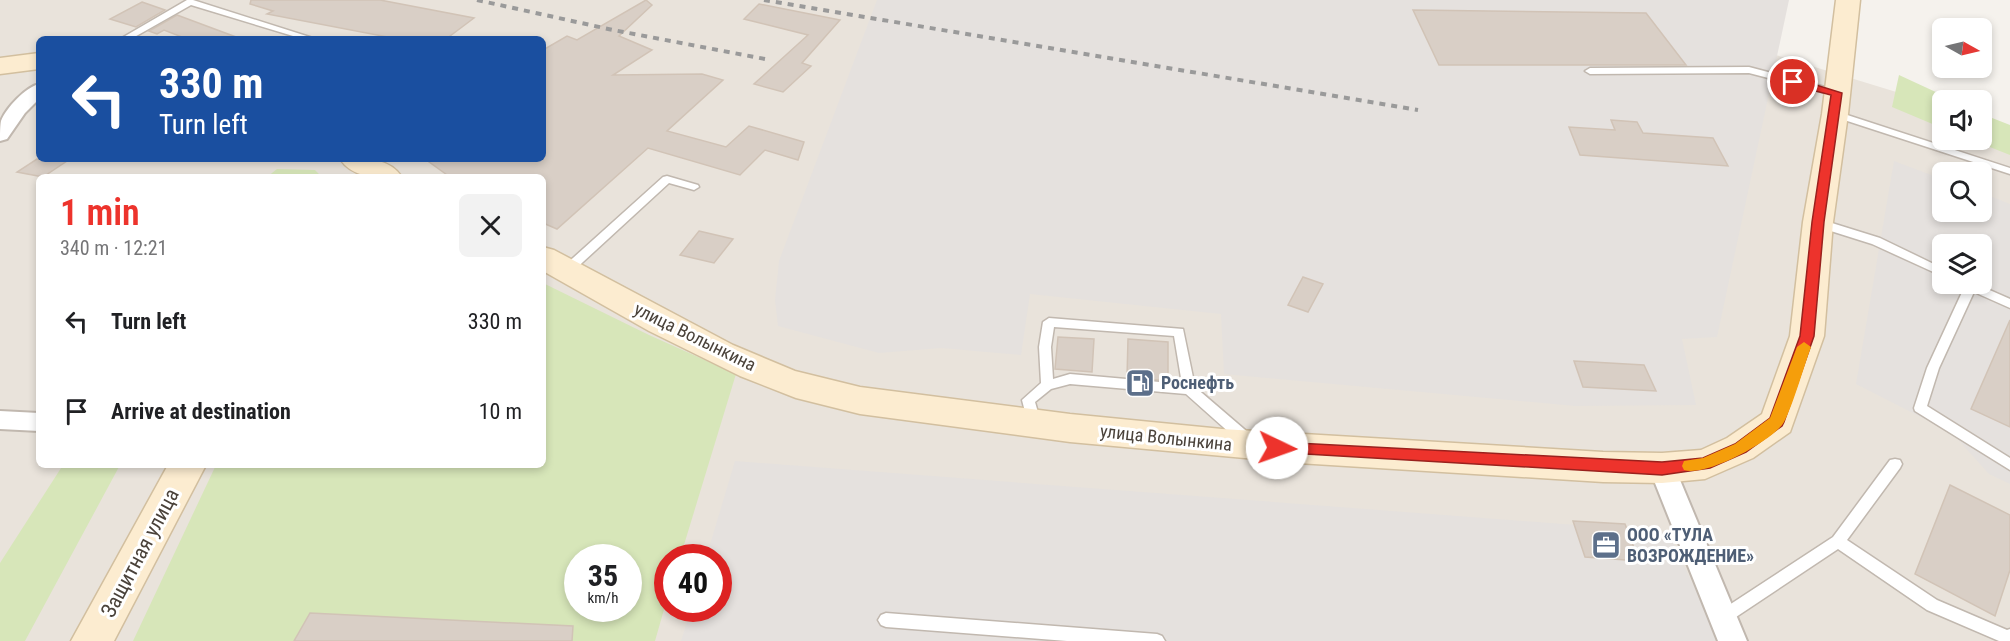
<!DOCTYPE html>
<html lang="en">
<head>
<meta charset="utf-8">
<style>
	:root { --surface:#fff; --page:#f2f2f2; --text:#202124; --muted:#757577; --accent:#ed332c }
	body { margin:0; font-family:"Roboto Condensed",sans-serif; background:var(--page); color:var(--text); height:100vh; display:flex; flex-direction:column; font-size:22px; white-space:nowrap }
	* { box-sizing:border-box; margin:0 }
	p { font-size:20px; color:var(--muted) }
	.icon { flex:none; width:33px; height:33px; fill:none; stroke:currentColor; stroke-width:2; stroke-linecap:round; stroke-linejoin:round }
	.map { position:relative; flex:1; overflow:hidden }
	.sheet { position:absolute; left:36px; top:174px; width:510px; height:294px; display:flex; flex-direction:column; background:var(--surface); border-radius:9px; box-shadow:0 3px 9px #0003 }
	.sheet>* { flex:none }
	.top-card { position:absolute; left:36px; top:36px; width:510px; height:126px; border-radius:9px; box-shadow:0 3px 9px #0003; background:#1a4fa0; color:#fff; overflow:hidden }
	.needle { width:39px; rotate:98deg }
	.buttons { position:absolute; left:1932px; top:18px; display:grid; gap:12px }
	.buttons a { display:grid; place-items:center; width:60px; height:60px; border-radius:9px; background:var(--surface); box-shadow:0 3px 9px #0003; font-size:30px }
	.speed { position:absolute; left:564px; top:544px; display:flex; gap:12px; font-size:30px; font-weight:700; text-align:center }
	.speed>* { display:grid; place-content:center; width:78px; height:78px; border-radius:50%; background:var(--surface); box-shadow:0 3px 9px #0003; line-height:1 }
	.speed small { font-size:15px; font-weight:400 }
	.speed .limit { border:9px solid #d22; background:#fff; color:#111 }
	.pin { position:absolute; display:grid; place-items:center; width:51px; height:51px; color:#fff; margin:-26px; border:3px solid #fff; border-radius:50%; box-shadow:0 2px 6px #0007 }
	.me { position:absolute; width:66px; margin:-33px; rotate:93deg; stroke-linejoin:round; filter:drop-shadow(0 0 4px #0008) }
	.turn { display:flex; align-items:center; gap:21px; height:126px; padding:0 24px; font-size:27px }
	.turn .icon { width:78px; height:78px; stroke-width:2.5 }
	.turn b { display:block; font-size:42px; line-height:51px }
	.round { display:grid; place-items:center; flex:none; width:63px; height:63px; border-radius:9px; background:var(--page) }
	.head { display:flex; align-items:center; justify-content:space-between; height:102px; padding:0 24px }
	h1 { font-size:36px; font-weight:600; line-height:45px; color:var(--accent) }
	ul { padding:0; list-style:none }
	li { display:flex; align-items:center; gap:18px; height:90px; padding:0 24px }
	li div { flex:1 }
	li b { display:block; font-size:22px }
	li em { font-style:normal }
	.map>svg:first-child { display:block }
</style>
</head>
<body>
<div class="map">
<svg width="2010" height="641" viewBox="0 0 2010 641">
	<rect width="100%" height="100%" fill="#f5f2ed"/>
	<!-- residential -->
	<path fill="#e9e3db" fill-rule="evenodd" d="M 0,0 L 1596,0 L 1942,106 L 1942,140 L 1982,140 L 2010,127 L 2010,641 L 0,641 ZM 39,39 L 543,39 L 543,159 L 39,159 ZM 1942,172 L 1982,172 L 1982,212 L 1942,212 ZM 39,177 L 543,177 L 543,465 L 39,465 ZM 1942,244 L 1982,244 L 1982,284 L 1942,284 ZM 578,558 L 628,558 L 628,609 L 578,609 ZM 668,558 L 718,558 L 718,609 L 668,609 Z"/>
	<!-- industrial -->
	<path fill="#e5e1de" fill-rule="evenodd" d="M 877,0 L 1789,0 L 1717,337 L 1682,339 L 1696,405 L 1575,406 L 1224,374 L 1221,314 L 1030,294 L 1021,355 L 941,348 L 879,353 L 778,326 L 775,300 L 779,261 Z
		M 1894,161 L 1942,179 L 1942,212 L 1982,212 L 1982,193 L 2010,204 L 2010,484 L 1989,474 L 1952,433 L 1856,384 ZM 1942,244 L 1982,244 L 1982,284 L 1942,284 Z
		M 735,461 L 1668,532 L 1720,641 L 681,641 L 691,609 L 718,609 L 718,558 L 706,558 Z"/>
	<!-- green -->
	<path fill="#d7e6b9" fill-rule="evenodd" d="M 1899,75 L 1953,100 L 1942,100 L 1942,128 L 1892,107 Z
		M 1982,114 L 2010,125 L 2010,155 L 1972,140 L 1982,140 Z
		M 277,169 L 315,170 L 322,177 L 267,177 Z
		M 543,283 L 649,335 L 736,374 L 680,558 L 668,558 L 667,599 L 655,641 L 133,641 L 216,465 L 543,465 ZM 578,558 L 628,558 L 628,609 L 578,609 Z
		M 63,465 L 120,465 L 25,641 L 0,641 L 0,563 Z"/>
	<!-- building -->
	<path fill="#d9cfc6" stroke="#d1c3b6" stroke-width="1.5" d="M 251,0 L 380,0 L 474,18 L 446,39 L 398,39 L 267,14 L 273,11 L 250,4 Z
		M 646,0 L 652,5 L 619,36 L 652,50 L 613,75 L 702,74 L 723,80 L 667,131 L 726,147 L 749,126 L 804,142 L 798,160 L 765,150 L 740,175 L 648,148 L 557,229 L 543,223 L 543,177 L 450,177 L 425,159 L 543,159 L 543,50 L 567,36 L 577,40 Z
		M 142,2 L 165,10 L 136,27 L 110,19 Z
		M 759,4 L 840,20 L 802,63 L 811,66 L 783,92 L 754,84 L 808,35 L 744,19 Z
		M 1413,10 L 1646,13 L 1686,65 L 1439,65 Z
		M 177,15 L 236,37 L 235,39 L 187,39 L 164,30 L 157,34 L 149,31 Z
		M 1611,120 L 1637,122 L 1643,133 L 1713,138 L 1728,166 L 1580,155 L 1569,127 L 1615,130 Z
		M 37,159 L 70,159 L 43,177 L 17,172 Z
		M 699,231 L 733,239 L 714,263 L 680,255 Z
		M 1303,277 L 1323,284 L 1308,312 L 1288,305 Z
		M 2010,320 L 2010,427 L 1971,409 Z
		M 1058,337 L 1094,339 L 1092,372 L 1055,369 Z
		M 1128,339 L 1168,342 L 1168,381 L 1127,377 Z
		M 1574,361 L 1644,365 L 1656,391 L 1583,387 Z
		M 1950,485 L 2010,515 L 2010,570 L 1995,616 L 1915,574 Z
		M 1573,521 L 1625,524 L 1639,561 L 1585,557 Z
		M 310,613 L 573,626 L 572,641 L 294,641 Z"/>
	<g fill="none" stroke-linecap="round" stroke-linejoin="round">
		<!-- lane casing -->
		<g stroke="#c1b8af" stroke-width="3">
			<path id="lane" d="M 187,0 L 193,0 L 316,39 L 303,39 L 191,5 L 131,39 L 120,39 Z
				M 1749,67 L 1840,91 L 1842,93 L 1837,96 L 1749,73 L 1590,74 L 1585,71 L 1590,68 Z
				M 1835,111 L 2010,168 L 2010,174 L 1832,116 L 1830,114 Z
				M 667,176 L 698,185 L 699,187 L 694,190 L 669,183 L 571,273 L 563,273 L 561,270 L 563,267 L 663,177 Z
				M 1819,219 L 1880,238 L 1942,268 L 1942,276 L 1872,244 L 1815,226 L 1814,223 Z
				M 1961,284 L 1976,284 L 2010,299 L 2010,308 L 1974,292 L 1939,368 L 1927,406 L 2010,458 L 2010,470 L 1915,411 L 1914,408 L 1927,368 L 1964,288 Z
				M 1049,318 L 1183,329 L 1195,387 L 1251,435 L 1253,439 L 1251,443 L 1246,444 L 1241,443 L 1186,394 L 1070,384 L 1051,389 L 1035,402 L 1041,423 L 1039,427 L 1029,427 L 1022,400 L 1041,383 L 1039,347 L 1043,322 ZM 1054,327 L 1174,336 L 1182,384 L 1070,374 L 1053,379 L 1051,347 Z
				M 1895,459 L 1900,460 L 1902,464 L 1900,468 L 1847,540 L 1937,600 L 2007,630 L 2010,629 L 2010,641 L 1999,641 L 1927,610 L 1838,549 L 1727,623 L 1722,625 L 1717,623 L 1714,618 L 1717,613 L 1833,537 L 1890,460 Z
				M 886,613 L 1157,634 L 1162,636 L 1165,641 L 1067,641 L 886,627 L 881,625 L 878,620 L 881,615 Z"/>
		</g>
		<!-- street casing -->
		<g stroke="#c1b8af" stroke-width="4">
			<path id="street" d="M 39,84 L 39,99 L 25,113 L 7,139 L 0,141 C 0,135 0,126 1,121 C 6,108 26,87 39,84 Z
				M 0,411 L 39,413 L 39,431 L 0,429 Z
				M 1662,458 L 1671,461 L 1675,468 L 1747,641 L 1718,641 L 1649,468 L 1653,461 Z"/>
		</g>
		<!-- secondary casing -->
		<g stroke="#d2bf9f" stroke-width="3">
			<path id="secondary" d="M 1836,0 L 1860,0 L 1848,114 L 1833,222 L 1824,336 L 1790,432 L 1753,458 L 1705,479 L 1662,483 L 1603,482 L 1298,463 L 1070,442 L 860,414 L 796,398 L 740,376 L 649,331 L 543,271 L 543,247 L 554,250 L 733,345 L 795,371 L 860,387 L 1070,414 L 1222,429 L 1603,452 L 1662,453 L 1701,450 L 1727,438 L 1762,414 L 1790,336 L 1803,222 L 1822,114 Z
				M 39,53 L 39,69 L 0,74 L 0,58 Z
				M 340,159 C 362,159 388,156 402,177 C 380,177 354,180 340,159 Z
				M 168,465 L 206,465 L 114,641 L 71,641 Z"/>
		</g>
		<!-- lane -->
		<use href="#lane" fill="#fff" fill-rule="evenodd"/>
		<!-- street -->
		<use href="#street" fill="#fff" fill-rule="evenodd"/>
		<!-- secondary -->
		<use href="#secondary" fill="#fcecd0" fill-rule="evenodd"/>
		<!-- rail -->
		<path stroke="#9a9a9a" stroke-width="4" stroke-dasharray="6 6" stroke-linecap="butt" d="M 477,0 L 613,30 L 765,59
			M 764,0 L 1418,110"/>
	</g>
	<!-- route -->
	<path fill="#ed332c" stroke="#9a211d" stroke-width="1.5" d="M 1789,79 L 1797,79 L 1842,93 L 1824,222 L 1814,336 L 1784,422 L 1782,426 L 1746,452 L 1710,468 L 1662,475 L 1272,452 L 1269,448 L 1272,443 L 1277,442 L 1662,462 L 1703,458 L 1735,444 L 1770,418 L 1800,336 L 1812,222 L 1831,95 L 1789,84 Z"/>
	<!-- slow -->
	<path fill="#f59e0b" d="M 1804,342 L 1811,347 C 1805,363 1790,415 1782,425 C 1768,443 1706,477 1684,470 L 1682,466 L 1684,461 L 1703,458 L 1735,444 L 1770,418 L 1797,347 Z"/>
	<!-- icons -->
	<defs>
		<g id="fuel-square" transform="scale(1.5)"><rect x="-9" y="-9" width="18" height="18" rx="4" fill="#5c6f8a" stroke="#fff"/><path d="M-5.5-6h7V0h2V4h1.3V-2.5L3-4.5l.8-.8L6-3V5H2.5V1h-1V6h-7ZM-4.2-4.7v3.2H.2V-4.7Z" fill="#fff"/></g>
		<g id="office-square" transform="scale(1.5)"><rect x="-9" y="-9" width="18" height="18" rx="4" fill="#5c6f8a" stroke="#fff"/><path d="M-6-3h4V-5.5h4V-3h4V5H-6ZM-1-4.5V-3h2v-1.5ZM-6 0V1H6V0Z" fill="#fff"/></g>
	</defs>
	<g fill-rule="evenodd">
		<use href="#fuel-square" x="1140" y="383"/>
		<use href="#office-square" x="1606" y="545"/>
	</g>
	<g text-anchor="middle" stroke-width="6" stroke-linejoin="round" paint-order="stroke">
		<!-- street labels -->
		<g font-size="18" fill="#4a423a" stroke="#fff">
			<text transform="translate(695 337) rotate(26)" y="6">улица Волынкина</text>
			<text transform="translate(1166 438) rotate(6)" y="6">улица Волынкина</text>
		</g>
		<!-- service labels -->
		<g font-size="18" font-weight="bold" fill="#4e5e75" stroke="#fff" text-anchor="start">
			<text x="1161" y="389">Роснефть</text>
			<text x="1627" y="541">ООО «ТУЛА<tspan x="1627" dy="21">ВОЗРОЖДЕНИЕ»</tspan></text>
		</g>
		<!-- near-street labels -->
		<g font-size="21" fill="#4a423a" stroke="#fff">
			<text transform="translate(140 553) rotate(-62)" y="7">Защитная улица</text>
		</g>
	</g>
</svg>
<div class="buttons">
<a><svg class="needle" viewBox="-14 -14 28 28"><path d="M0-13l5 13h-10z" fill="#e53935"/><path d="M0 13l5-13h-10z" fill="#757577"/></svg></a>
<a><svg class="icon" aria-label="sound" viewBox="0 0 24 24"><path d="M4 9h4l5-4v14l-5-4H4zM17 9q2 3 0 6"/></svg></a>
<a><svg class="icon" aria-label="search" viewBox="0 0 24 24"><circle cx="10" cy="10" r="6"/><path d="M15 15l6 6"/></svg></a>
<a><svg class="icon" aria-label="layers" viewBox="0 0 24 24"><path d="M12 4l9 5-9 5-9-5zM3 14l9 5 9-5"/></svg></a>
</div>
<div class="speed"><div>35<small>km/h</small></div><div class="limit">40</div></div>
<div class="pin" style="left:1793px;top:82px;background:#d93025"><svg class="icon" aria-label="arrive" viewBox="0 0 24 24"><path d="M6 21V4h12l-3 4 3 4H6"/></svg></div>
<svg class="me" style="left:1277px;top:448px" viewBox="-20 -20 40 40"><circle r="19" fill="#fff"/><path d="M0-13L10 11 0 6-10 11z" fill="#ed332c"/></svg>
<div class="top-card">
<div class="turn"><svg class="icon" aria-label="left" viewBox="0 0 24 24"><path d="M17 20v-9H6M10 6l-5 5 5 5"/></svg><div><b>330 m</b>Turn left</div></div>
</div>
<section class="sheet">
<div class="head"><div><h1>1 min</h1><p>340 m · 12:21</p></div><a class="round"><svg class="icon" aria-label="close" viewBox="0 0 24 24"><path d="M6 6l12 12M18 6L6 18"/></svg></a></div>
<ul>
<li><svg class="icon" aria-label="left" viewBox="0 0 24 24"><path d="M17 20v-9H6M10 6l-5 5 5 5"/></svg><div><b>Turn left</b></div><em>330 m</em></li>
<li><svg class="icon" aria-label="arrive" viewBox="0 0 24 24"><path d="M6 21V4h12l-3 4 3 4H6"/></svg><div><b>Arrive at destination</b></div><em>10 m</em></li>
</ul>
</section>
</div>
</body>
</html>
